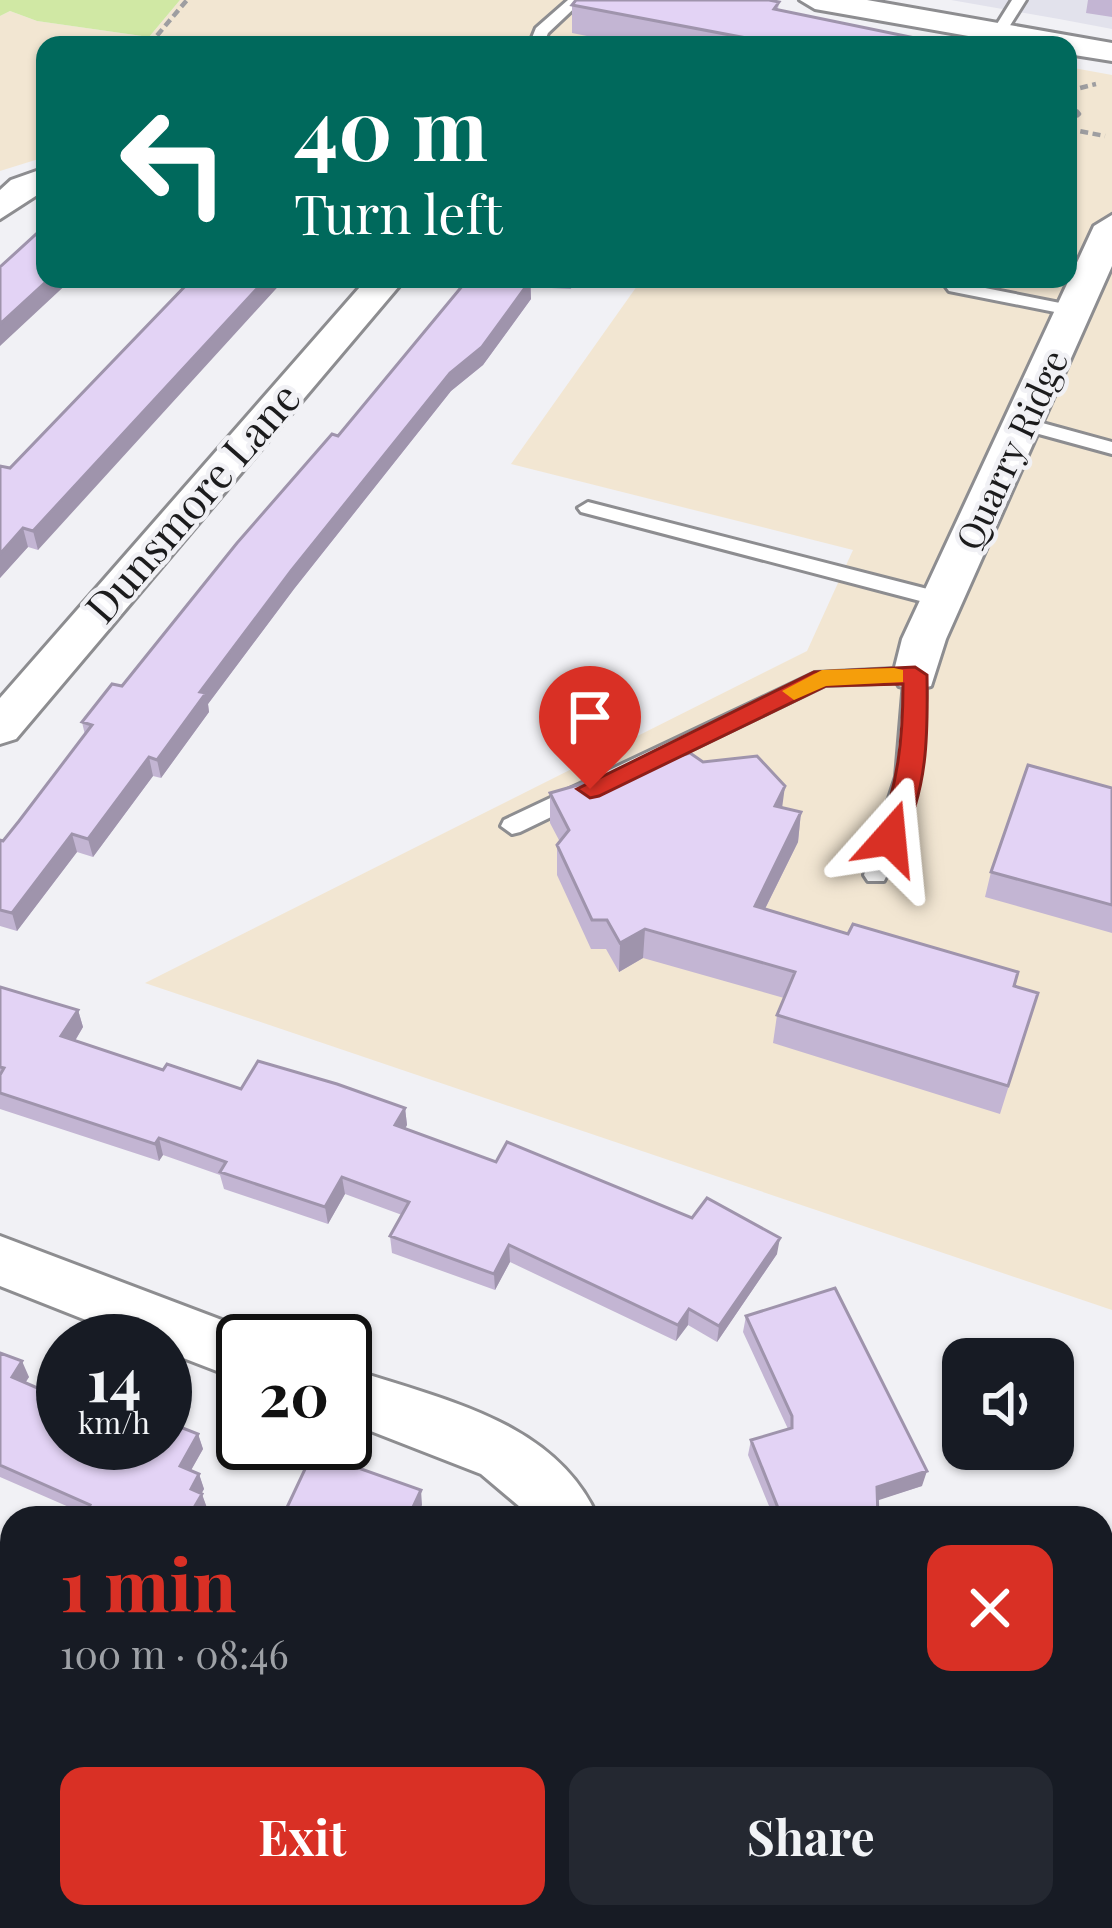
<!DOCTYPE html>
<html lang="en">
<head>
<meta charset="utf-8">
<style>
	:root { --surface:#171b24; --page:#242831; --text:#f1f3f6; --muted:#9ea1a6; --accent:#d93025 }
	body { margin:0; font-family:"Playfair Display",serif; background:var(--page); color:var(--text); height:100vh; display:flex; flex-direction:column; font-size:45px; white-space:nowrap }
	* { box-sizing:border-box; margin:0 }
	p { font-size:39px; color:var(--muted) }
	.icon { flex:none; width:66px; height:66px; fill:none; stroke:currentColor; stroke-width:2; stroke-linecap:round; stroke-linejoin:round }
	.map { position:relative; flex:1; overflow:hidden }
	.drawer { position:absolute; left:0px; top:1506px; width:1113px; height:423px; display:flex; flex-direction:column; background:var(--surface); border-radius:36px 36px 0 0; box-shadow:0 3px 9px #0004 }
	.drawer>* { flex:none }
	.hud { position:absolute; left:36px; top:36px; width:1041px; height:252px; border-radius:24px; box-shadow:0 3px 9px #0004; background:#00695c; color:#fff; overflow:hidden }
	.tools { position:absolute; left:942px; top:1338px; display:grid; gap:24px }
	.tools a { display:grid; place-items:center; width:132px; height:132px; border-radius:24px; background:var(--surface); box-shadow:0 3px 9px #0004; font-size:60px }
	.speed { position:absolute; left:36px; top:1314px; display:flex; gap:24px; font-size:60px; font-weight:700; text-align:center }
	.speed>* { display:grid; place-content:center; width:156px; height:156px; border-radius:50%; background:var(--surface); box-shadow:0 3px 9px #0004; line-height:1 }
	.speed small { font-size:30px; font-weight:400 }
	.speed .limit { border:6px solid #111; border-radius:18px; background:#fff; color:#111 }
	.pin { position:absolute; display:grid; place-items:center; width:102px; height:102px; color:#fff; margin:-123px -51px; border-radius:50% 50% 50% 0; rotate:-45deg; box-shadow:0 0 12px #0007 }
	.pin .icon { rotate:45deg }
	.me { position:absolute; width:132px; margin:-66px; rotate:18deg; stroke-linejoin:round; filter:drop-shadow(0 0 9px #0008) }
	.turn { display:flex; align-items:center; gap:42px; height:252px; padding:0 60px; font-size:54px }
	.turn .icon { width:156px; height:156px; stroke-width:2.5 }
	.turn b { display:block; font-size:84px; line-height:102px }
	.round { display:grid; place-items:center; flex:none; width:126px; height:126px; border-radius:24px; background:var(--page) }
	.overview { display:flex; align-items:center; justify-content:space-between; height:204px; padding:0 60px }
	h1 { font-size:72px; font-weight:700; line-height:90px; color:var(--accent) }
	.primary-button { display:flex; gap:24px; margin-top:auto; padding:24px 60px }
	.primary-button a { flex:1; height:138px; border-radius:24px; background:var(--accent); color:#fff; font-size:48px; font-weight:700; line-height:138px; text-align:center }
	.primary-button a+a { background:var(--page); color:var(--text) }
	.map>svg:first-child { display:block }
</style>
</head>
<body>
<div class="map">
<svg width="1112" height="1928" viewBox="0 0 1112 1928">
	<rect width="100%" height="100%" fill="#f1f1f5"/>
	<!-- commercial -->
	<path fill="#f2e6d2" d="M 180,0 L 709,0 L 949,45 L 45,45 L 45,157 L 0,171 L 0,16 L 10,11 L 37,21 L 149,37 Z
		M 1068,67 L 1112,75 L 1112,1310 L 145,983 L 807,651 L 853,550 L 511,464 L 642,279 L 1068,279 Z"/>
	<!-- built -->
	<path fill="#e2e2ec" d="M 951,0 L 1112,0 L 1112,29 L 1059,19 Z"/>
	<!-- green -->
	<path fill="#d0e8a4" d="M 0,0 L 180,0 L 149,37 L 37,21 L 10,11 L 0,16 Z"/>
	<g fill="none" stroke-linecap="round" stroke-linejoin="round">
		<!-- service casing -->
		<g stroke="#8d8d90" stroke-width="6">
			<path id="service" d="M 568,0 L 583,0 L 548,33 L 543,45 L 529,45 L 536,28 Z
				M 1012,0 L 1026,0 L 1004,35 L 994,35 L 992,32 Z
				M 955,282 L 1075,306 L 1084,311 L 1075,316 L 949,291 L 946,287 Z
				M 1024,418 L 1112,442 L 1112,454 L 1017,428 L 1015,424 Z
				M 588,502 L 943,593 L 953,600 L 943,607 L 581,512 L 578,508 Z
				M 915,668 L 926,675 C 925,745 916,818 884,881 L 868,881 L 864,875 L 896,777 L 904,682 L 825,685 L 520,832 L 512,834 L 501,826 L 504,820 L 815,673 Z"/>
		</g>
		<!-- minor casing -->
		<g stroke="#8d8d90" stroke-width="6">
			<path id="minor" d="M 800,0 L 867,0 L 1112,43 L 1112,61 L 1068,54 L 1068,45 L 1019,45 L 815,9 Z
				M 45,168 L 45,190 L 0,219 L 0,190 L 11,180 Z
				M 1112,215 L 1112,266 L 946,639 L 931,686 L 915,690 L 899,686 L 893,675 L 902,639 L 1094,226 Z
				M 367,279 L 405,279 L 16,739 L 0,744 L 0,698 Z
				M 0,1236 L 264,1336 L 266,1341 L 243,1341 L 243,1381 L 165,1351 L 165,1341 L 139,1341 L 0,1286 Z
				M 345,1367 C 438,1399 555,1419 598,1518 L 533,1518 L 481,1474 L 345,1421 Z
				M 396,1917 L 468,1917 L 465,1928 L 393,1928 Z"/>
		</g>
		<!-- path -->
		<path stroke="#9e9ea1" stroke-width="4.5" stroke-dasharray="8 4.5" stroke-linecap="butt" d="M 149,45 L 187,0
			M 1068,91 L 1096,84
			M 1068,101 L 1079,114 L 1068,123
			M 1068,129 L 1105,136"/>
		<!-- service -->
		<use href="#service" fill="#fff" fill-rule="evenodd"/>
		<!-- minor -->
		<use href="#minor" fill="#fff" fill-rule="evenodd"/>
	</g>
	<!-- wall -->
	<path fill="#c3b5d3" d="M 1088,0 L 1112,0 L 1112,17 L 1086,13 Z
		M 779,2 L 778,9 L 949,45 L 632,45 L 572,33 L 572,5 Z
		M 192,279 L 38,550 L 28,547 L 0,578 L 0,466 L 10,468 Z
		M 468,279 L 573,279 L 571,289 L 531,287 L 531,299 L 483,365 L 451,391 L 294,589 L 208,704 L 209,712 L 161,778 L 153,776 L 93,857 L 77,852 L 17,931 L 0,926 L 0,840 L 3,841 L 85,735 L 82,722 L 122,686 L 338,436 Z
		M 703,762 L 782,808 L 801,812 L 798,842 L 765,909 L 1038,993 L 1000,1114 L 773,1043 L 777,1015 L 784,998 L 643,958 L 619,972 L 606,949 L 591,949 L 557,875 L 557,845 L 560,842 L 550,823 L 550,793 Z
		M 1112,788 L 1112,933 L 985,897 L 991,872 Z
		M 0,987 L 78,1010 L 83,1027 L 75,1041 L 163,1070 L 241,1089 L 405,1108 L 407,1125 L 405,1129 L 496,1162 L 777,1254 L 717,1342 L 688,1325 L 676,1341 L 510,1262 L 495,1290 L 392,1253 L 390,1236 L 402,1215 L 345,1194 L 328,1224 L 224,1189 L 220,1175 L 163,1155 L 159,1161 L 0,1109 Z
		M 746,1316 L 922,1486 L 877,1500 L 878,1518 L 774,1518 L 748,1455 L 751,1440 L 788,1429 L 743,1332 Z
		M 0,1353 L 29,1377 L 25,1382 L 63,1443 L 198,1434 L 203,1449 L 191,1470 L 199,1474 L 204,1489 L 201,1493 L 207,1508 L 201,1518 L 82,1518 L 85,1514 L 0,1477 Z
		M 1112,1535 L 1112,1800 L 1101,1795 L 1101,1581 Z
		M 0,1672 L 12,1679 L 12,1903 L 0,1898 Z
		M 1111,1912 L 1112,1928 L 1102,1928 L 1103,1923 Z
		M 148,1917 L 203,1917 L 199,1928 L 178,1928 Z"/>
	<!-- shaded-wall -->
	<path fill="#9f94ac" d="M 49,279 L 72,279 L 0,346 L 0,324 Z
		M 266,279 L 285,279 L 38,550 L 33,531 Z
		M 530,281 L 531,299 L 483,365 L 451,391 L 294,589 L 208,704 L 209,712 L 161,778 L 157,760 L 200,692 L 291,571 L 450,373 Z
		M 23,528 L 28,547 L 0,578 L 0,554 Z
		M 149,757 L 153,776 L 93,857 L 88,839 Z
		M 785,786 L 781,816 L 775,806 Z
		M 801,812 L 798,842 L 752,935 L 755,906 Z
		M 72,834 L 77,852 L 17,931 L 12,913 Z
		M 645,929 L 643,958 L 619,972 L 620,943 Z
		M 78,1010 L 83,1027 L 67,1054 L 61,1036 Z
		M 405,1108 L 407,1125 L 397,1142 L 395,1125 Z
		M 159,1138 L 163,1155 L 159,1161 L 155,1144 Z
		M 342,1177 L 345,1194 L 328,1224 L 325,1207 Z
		M 780,1238 L 777,1254 L 717,1342 L 719,1326 Z
		M 509,1245 L 510,1262 L 495,1290 L 494,1274 Z
		M 689,1309 L 688,1325 L 676,1341 L 678,1325 Z
		M 22,1361 L 29,1377 L 19,1393 L 12,1377 Z
		M 198,1434 L 203,1449 L 185,1481 L 180,1466 Z
		M 927,1471 L 922,1486 L 873,1502 L 877,1487 Z
		M 199,1474 L 204,1489 L 196,1504 L 191,1489 Z
		M 421,1490 L 422,1505 L 417,1518 L 408,1518 Z
		M 202,1494 L 207,1508 L 201,1518 L 188,1518 Z
		M 193,1917 L 203,1917 L 199,1928 L 192,1928 L 190,1924 Z"/>
	<!-- building -->
	<path fill="#e3d3f5" stroke="#9f94ac" stroke-width="3" d="M 576,0 L 769,0 L 779,2 L 774,9 L 949,45 L 783,45 L 572,5 Z
		M 45,226 L 45,279 L 49,279 L 0,324 L 0,267 Z
		M 192,279 L 266,279 L 33,531 L 23,528 L 0,554 L 0,466 L 10,468 Z
		M 468,279 L 520,279 L 530,281 L 482,347 L 450,373 L 291,571 L 200,692 L 206,693 L 157,760 L 149,757 L 88,839 L 72,834 L 12,913 L 0,910 L 0,840 L 3,841 L 19,821 L 92,725 L 82,722 L 112,684 L 122,686 L 237,543 L 332,434 L 338,436 Z
		M 690,753 L 703,762 L 757,756 L 785,786 L 775,806 L 801,812 L 755,906 L 848,934 L 853,924 L 1018,972 L 1014,986 L 1038,993 L 1008,1086 L 777,1015 L 795,972 L 645,929 L 620,943 L 607,920 L 592,920 L 557,845 L 569,830 L 550,793 Z
		M 1028,765 L 1112,788 L 1112,905 L 991,872 Z
		M 0,987 L 78,1010 L 61,1036 L 163,1070 L 167,1064 L 241,1089 L 258,1061 L 337,1084 L 405,1108 L 395,1125 L 496,1162 L 507,1142 L 692,1218 L 707,1198 L 780,1238 L 719,1326 L 689,1309 L 678,1325 L 509,1245 L 494,1274 L 390,1236 L 409,1202 L 342,1177 L 325,1207 L 220,1172 L 226,1162 L 159,1138 L 155,1144 L 0,1093 L 0,1075 L 4,1068 L 0,1067 Z
		M 835,1288 L 927,1471 L 877,1487 L 878,1518 L 782,1518 L 751,1440 L 792,1428 L 792,1416 L 746,1316 Z
		M 0,1353 L 22,1361 L 12,1377 L 63,1399 L 63,1443 L 165,1443 L 165,1421 L 198,1434 L 180,1466 L 199,1474 L 191,1489 L 202,1494 L 188,1518 L 82,1518 L 90,1505 L 0,1465 Z
		M 313,1452 L 421,1490 L 408,1518 L 282,1518 Z
		M 1112,1549 L 1112,1784 L 1101,1780 L 1101,1602 Z
		M 0,1672 L 10,1675 L 5,1685 L 12,1687 L 12,1895 L 0,1890 Z
		M 171,1917 L 193,1917 L 190,1924 Z
		M 597,1917 L 784,1917 L 781,1928 L 594,1928 Z
		M 938,1917 L 1034,1917 L 1064,1928 L 936,1928 Z"/>
	<!-- route -->
	<path fill="#d93025" stroke="#8d1f18" stroke-width="3" d="M 915,667 L 927,675 C 928,734 928,791 899,845 L 890,847 L 877,838 C 898,786 903,739 903,684 L 826,686 L 599,796 L 590,798 L 577,789 L 814,672 Z"/>
	<!-- slow -->
	<path fill="#f59e0b" d="M 894,668 L 903,670 L 903,682 L 826,686 L 794,700 L 782,691 L 822,670 Z"/>
	<g text-anchor="middle" stroke-width="9" stroke-linejoin="round" paint-order="stroke">
		<!-- far-street labels -->
		<g font-size="36" fill="#1b1b1c" stroke="#f1f1f5">
			<text transform="translate(1012 450) rotate(-65)" y="13">Quarry Ridge</text>
		</g>
		<!-- street labels -->
		<g font-size="42" fill="#1b1b1c" stroke="#f1f1f5">
			<text transform="translate(193 503) rotate(-49)" y="15">Dunsmore Lane</text>
		</g>
	</g>
</svg>
<div class="tools">
<a><svg class="icon" aria-label="sound" viewBox="0 0 24 24"><path d="M4 9h4l5-4v14l-5-4H4zM17 9q2 3 0 6"/></svg></a>
</div>
<div class="speed"><div>14<small>km/h</small></div><div class="limit">20</div></div>
<div class="pin" style="left:590px;top:789px;background:#d93025"><svg class="icon" aria-label="arrive" viewBox="0 0 24 24"><path d="M6 21V4h12l-3 4 3 4H6"/></svg></div>
<svg class="me" style="left:890px;top:838px" viewBox="-20 -20 40 40"><path d="M0-17L14 15 0 8-14 15z" fill="#d93025" stroke="#fff" stroke-width="4"/></svg>
<div class="hud">
<div class="turn"><svg class="icon" aria-label="left" viewBox="0 0 24 24"><path d="M17 20v-9H6M10 6l-5 5 5 5"/></svg><div><b>40 m</b>Turn left</div></div>
</div>
<section class="drawer">
<div class="overview"><div><h1>1 min</h1><p>100 m · 08:46</p></div><a class="round" style="background:#d93025;color:#fff"><svg class="icon" aria-label="close" viewBox="0 0 24 24"><path d="M6 6l12 12M18 6L6 18"/></svg></a></div>
<div class="primary-button"><a>Exit</a><a>Share</a></div>
</section>
</div>
</body>
</html>
